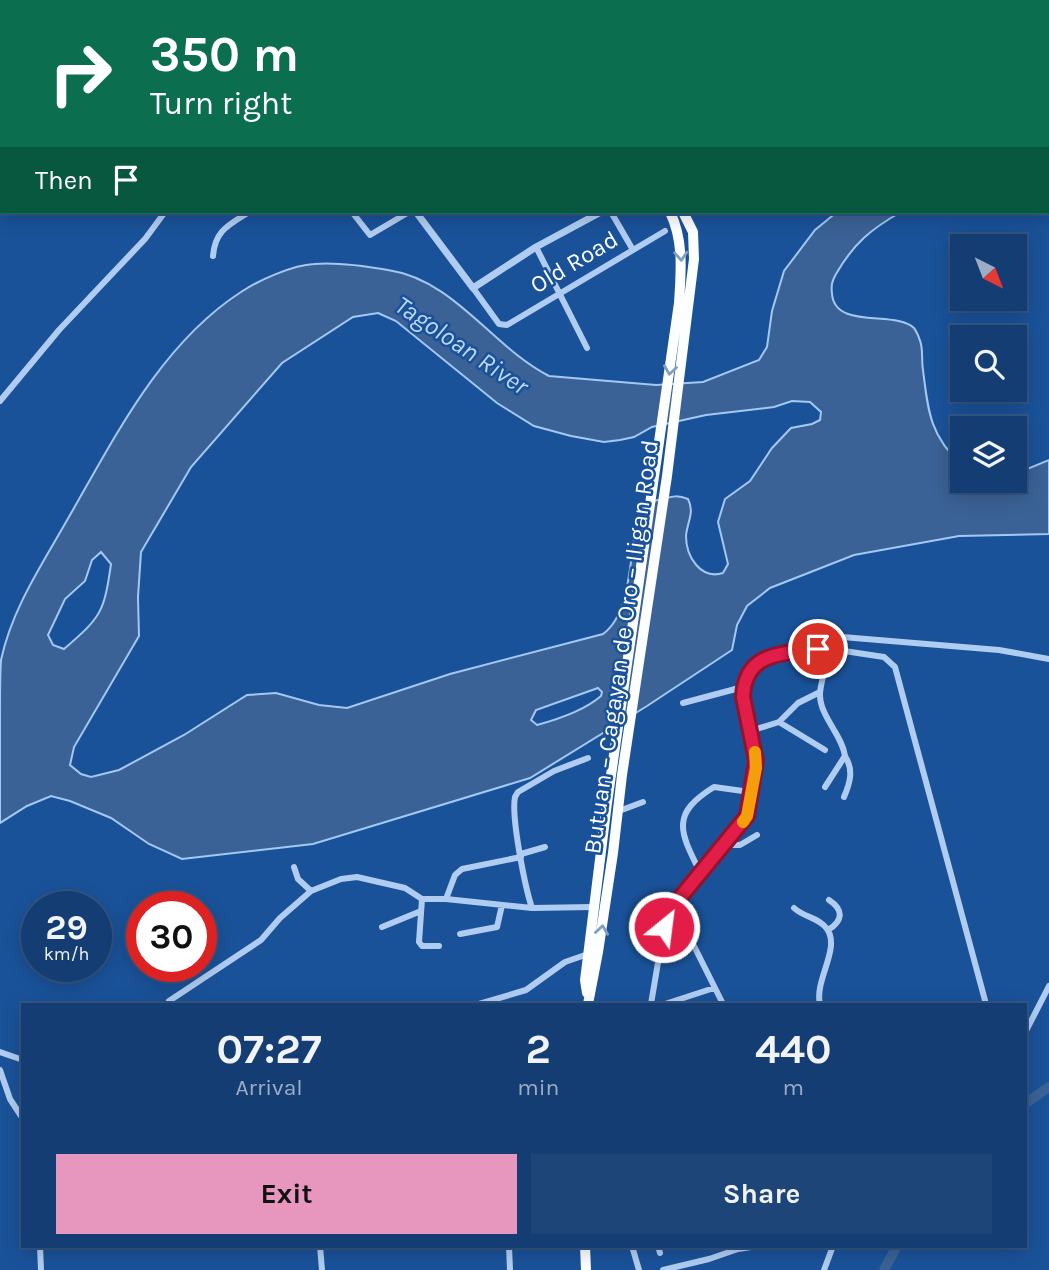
<!DOCTYPE html>
<html lang="en">
<head>
<meta charset="utf-8">
<style>
	:root { --surface:#143e73; --page:#1d4578; --text:#f1f3f6; --muted:#9daec4; --line:#335785; --accent:#e797bd }
	body { margin:0; font-family:Karla,sans-serif; background:var(--page); color:var(--text); height:100vh; display:flex; flex-direction:column; font-size:26px; white-space:nowrap }
	* { box-sizing:border-box; margin:0 }
	p { font-size:23px; color:var(--muted) }
	.icon { flex:none; width:38px; height:38px; fill:none; stroke:currentColor; stroke-width:2; stroke-linecap:round; stroke-linejoin:round }
	.map { position:relative; flex:1; overflow:hidden }
	.panel { position:absolute; left:21px; top:1003px; width:1006px; height:245px; display:flex; flex-direction:column; background:var(--surface); border-radius:0px; box-shadow:0 4px 18px #0003,0 0 0 2px var(--line) }
	.panel>* { flex:none }
	.top-card { position:absolute; left:0px; top:0px; width:1050px; height:214px; box-shadow:0 4px 18px #0003,0 0 0 2px var(--line); background:#0b6e4f; color:#fff; overflow:hidden }
	.needle { width:46px; rotate:138deg }
	.buttons { position:absolute; left:950px; top:234px; display:grid; gap:14px }
	.buttons a { display:grid; place-items:center; width:77px; height:77px; border-radius:0px; background:var(--surface); box-shadow:0 4px 18px #0003,0 0 0 2px var(--line); font-size:35px }
	.speed { position:absolute; left:21px; top:891px; display:flex; gap:14px; font-size:35px; font-weight:700; text-align:center }
	.speed>* { display:grid; place-content:center; width:91px; height:91px; border-radius:50%; background:var(--surface); box-shadow:0 4px 18px #0003,0 0 0 2px var(--line); line-height:1 }
	.speed small { font-size:18px; font-weight:400 }
	.speed .limit { border:10px solid #d22; background:#fff; color:#111 }
	.pin { position:absolute; display:grid; place-items:center; width:60px; height:60px; color:#fff; margin:-30px; border:4px solid #fff; border-radius:50%; box-shadow:0 2px 7px #0007 }
	.me { position:absolute; width:77px; margin:-38px; rotate:29deg; stroke-linejoin:round; filter:drop-shadow(0 0 5px #0008) }
	.turn { display:flex; align-items:center; gap:24px; height:147px; padding:0 35px; font-size:32px }
	.turn .icon { width:91px; height:91px; stroke-width:2.5 }
	.turn b { display:block; font-size:49px; line-height:60px }
	.then { display:flex; align-items:center; height:66px; padding:0 35px; background:#0003; gap:14px; font-size:26px }
	.eta { display:flex; justify-content:space-evenly; align-items:center; height:119px; text-align:center }
	.eta b { font-size:42px; font-weight:700; line-height:49px }
	.action { display:flex; gap:14px; margin-top:auto; padding:14px 35px }
	.action a { flex:1; height:80px; border-radius:0px; background:var(--accent); color:#111; font-size:28px; font-weight:700; line-height:80px; text-align:center }
	.action a+a { background:var(--page); color:var(--text) }
	.map>svg:first-child { display:block }
</style>
</head>
<body>
<div class="map">
<svg width="1049" height="1270" viewBox="0 0 1049 1270">
	<rect width="100%" height="100%" fill="#1a5299"/>
	<!-- water -->
	<path fill="#3b6296" stroke="#a3c8f3" stroke-width="2" fill-rule="evenodd" d="M 837,212 L 901,212 C 871,229 854,243 836,274 C 832,281 831,285 832,294 C 835,330 896,310 914,328 C 915,329 919,337 919,338 C 924,348 921,359 923,370 C 928,411 930,436 962,465 L 962,481 L 1015,481 L 1015,474 L 1049,460 L 1049,534 L 959,536 L 854,555 L 770,588 L 747,606 L 737,625 L 732,650 L 647,706 L 530,778 L 313,844 L 182,859 L 149,844 L 111,818 L 70,801 L 51,796 L 27,806 L 0,823 C 0,786 0,749 0,712 C 0,696 0,676 1,660 C 12,609 41,566 66,522 C 113,441 159,345 241,292 C 259,280 293,265 314,264 C 337,262 365,266 388,270 C 455,280 492,347 549,376 L 656,385 L 703,382 L 759,360 L 767,347 L 772,311 L 784,271 L 815,230 ZM 378,313 L 396,321 L 497,403 L 534,426 L 571,436 L 604,442 L 620,440 L 634,437 L 652,427 L 706,415 L 774,407 L 792,401 L 810,402 L 821,412 L 820,420 L 812,424 L 791,428 L 772,448 L 750,481 L 725,499 L 718,522 L 728,564 L 723,573 C 701,580 686,557 686,536 C 687,522 695,513 688,499 C 678,495 673,496 663,499 C 658,500 651,501 647,504 C 625,520 640,607 603,634 L 450,674 L 347,708 L 319,705 L 276,693 L 247,695 L 184,735 L 119,770 L 91,777 L 81,774 L 70,765 L 74,747 L 139,636 L 138,597 L 141,552 L 191,467 L 282,363 L 353,317 ZM 101,552 L 111,564 C 104,613 101,617 64,649 L 53,645 L 48,635 L 65,599 L 85,581 L 92,560 ZM 598,688 L 602,692 L 601,696 C 585,710 559,719 537,725 L 531,720 L 536,710 Z"/>
	<g fill="none" stroke-linecap="round" stroke-linejoin="round">
		<!-- river -->
		<path stroke="#3b6296" stroke-width="10" d="M 1026,1103 L 1049,1087
			M 884,1270 L 897,1246"/>
		<!-- minor -->
		<path stroke="#b0cdf1" stroke-width="6" d="M 32,0 L 34,2
			M 139,0 L 140,2
			M 674,0 L 675,2
			M 756,0 L 757,2
			M 842,0 L 843,2
			M 2,2 L 4,0
			M 188,2 L 190,0
			M 508,2 L 511,0
			M 641,2 L 645,0
			M 723,2 L 726,0
			M 0,40 L 2,42
			M 1048,65 L 1049,64
			M 352,212 L 370,235 L 409,212
			M 611,212 L 633,250
			M 536,247 L 587,348
			M 213,256 C 215,230 229,225 249,212
			M 473,288 L 499,324 L 507,325 L 665,231
			M 0,401 L 59,330 L 145,239 L 165,212
			M 780,654 L 831,649 L 884,657 L 895,667 L 986,1004
			M 683,703 L 743,687
			M 779,722 L 798,703 L 820,692
			M 750,731 L 779,722 L 825,750
			M 825,787 L 845,756 C 842,734 819,716 820,693 C 821,679 828,662 831,649
			M 844,797 C 850,783 854,770 845,756
			M 619,811 L 643,802
			M 722,845 L 740,845 L 757,835
			M 521,854 L 545,847
			M 294,867 L 298,879 L 311,891
			M 700,872 C 680,832 670,814 714,787 L 750,792
			M 446,899 L 455,875 L 462,869 L 521,857
			M 532,908 C 525,887 511,817 515,797 L 518,792 L 554,771 L 588,758
			M 794,908 C 803,917 820,918 827,929 C 841,948 814,981 820,1004
			M 382,927 L 421,911
			M 828,930 C 843,921 844,910 829,900
			M 460,934 L 497,927 L 502,905
			M 439,946 L 422,946 L 419,942 L 422,899 L 446,899 L 532,908 L 593,907
			M 694,946 L 723,1004
			M 169,1001 L 261,940 L 280,918 L 311,891 L 341,879 L 357,877 L 405,888 L 422,899
			M 479,1004 L 526,990 L 565,962 L 588,954
			M 651,1004 L 664,927 L 669,914 L 691,883 L 747,816 L 756,761 L 743,697 L 743,687 L 753,666 L 774,654 L 818,635 L 999,650 L 1049,659
			M 665,1004 L 714,988
			M 1026,1031 L 1049,986
			M 0,1052 L 23,1060
			M 0,1070 L 10,1099 L 23,1119
			M 40,1246 L 41,1270
			M 320,1246 L 322,1270
			M 509,1246 L 510,1270
			M 632,1246 L 639,1270
			M 658,1246 L 660,1253
			M 663,1270 L 709,1259 L 738,1249 L 758,1246
			M 824,1270 L 833,1246"/>
		<!-- tertiary -->
		<path stroke="#b0cdf1" stroke-width="7" d="M 267,0 L 268,2
			M 594,0 L 596,2
			M 886,2 L 890,0
			M 416,212 L 473,288 L 536,247 L 601,212"/>
		<!-- trunk -->
		<path stroke="#fcfeff" stroke-width="10" d="M 526,0 L 527,2
			M 587,993 L 585,980 L 607,803 L 679,303 C 681,271 684,241 670,212
			M 588,1004 L 598,952 L 613,853 L 622,775 L 667,476 L 694,259 L 693,232 L 683,212
			M 585,1246 L 586,1270"/>
	</g>
	<!-- one-way arrows -->
	<defs><path id="oneway-chevron" d="M-2-3.5L2.5 0L-2 3.5" fill="none" stroke-width="1.6" stroke-linecap="round" stroke-linejoin="round" transform="scale(1.75)"/></defs>
	<g stroke="#809fc7">
		<use href="#oneway-chevron" transform="translate(681 256) rotate(87)"/>
		<use href="#oneway-chevron" transform="translate(670 370) rotate(98)"/>
		<use href="#oneway-chevron" transform="translate(602 930) rotate(-82)"/>
	</g>
	<g fill="none" stroke-linecap="round" stroke-linejoin="round">
		<!-- route casing -->
		<g stroke="#92132f" stroke-width="18">
			<path id="route" d="M 664,927 L 674,905 L 747,816 L 756,761 L 743,697 C 745,651 783,654 818,649"/>
		</g>
		<!-- route -->
		<use href="#route" stroke="#e11d48" stroke-width="12"/>
		<!-- slow -->
		<path stroke="#f59e0b" stroke-width="12" d="M 743,822 L 747,816 L 756,768 L 755,752"/>
	</g>
	<g text-anchor="middle" stroke-width="5" stroke-linejoin="round" paint-order="stroke">
		<!-- street labels -->
		<g font-size="24" fill="#fff" stroke="#1a5299">
			<text transform="translate(574 262) rotate(-31)" y="8">Old Road</text>
			<text transform="translate(621 647) rotate(-82)" y="8">Butuan – Cagayan de Oro – Iligan Road</text>
		</g>
		<!-- water labels -->
		<g font-size="26" font-style="italic" fill="#bcd7f7" stroke="#1a5299">
			<text transform="translate(462 345) rotate(34)" y="9">Tagoloan River</text>
		</g>
	</g>
</svg>
<div class="buttons">
<a><svg class="needle" viewBox="-14 -14 28 28"><path d="M0-13l5 13h-10z" fill="#e53935"/><path d="M0 13l5-13h-10z" fill="#9daec4"/></svg></a>
<a><svg class="icon" aria-label="search" viewBox="0 0 24 24"><circle cx="10" cy="10" r="6"/><path d="M15 15l6 6"/></svg></a>
<a><svg class="icon" aria-label="layers" viewBox="0 0 24 24"><path d="M12 4l9 5-9 5-9-5zM3 14l9 5 9-5"/></svg></a>
</div>
<div class="speed"><div>29<small>km/h</small></div><div class="limit">30</div></div>
<div class="pin" style="left:818px;top:649px;background:#d93025"><svg class="icon" aria-label="arrive" viewBox="0 0 24 24"><path d="M6 21V4h12l-3 4 3 4H6"/></svg></div>
<svg class="me" style="left:664px;top:927px" viewBox="-20 -20 40 40"><circle r="17" fill="#e11d48" stroke="#fff" stroke-width="3"/><path d="M0-11L8 9 0 5-8 9z" fill="#fff"/></svg>
<div class="top-card">
<div class="turn"><svg class="icon" aria-label="right" viewBox="0 0 24 24"><path d="M7 20v-9h11M14 6l5 5-5 5"/></svg><div><b>350 m</b>Turn right</div></div>
<div class="then">Then<svg class="icon" aria-label="arrive" viewBox="0 0 24 24"><path d="M6 21V4h12l-3 4 3 4H6"/></svg></div>
</div>
<section class="panel">
<div class="eta">
<div><b>07:27</b><p>Arrival</p></div>
<div><b>2</b><p>min</p></div>
<div><b>440</b><p>m</p></div>
</div>
<div class="action"><a>Exit</a><a>Share</a></div>
</section>
</div>
</body>
</html>
